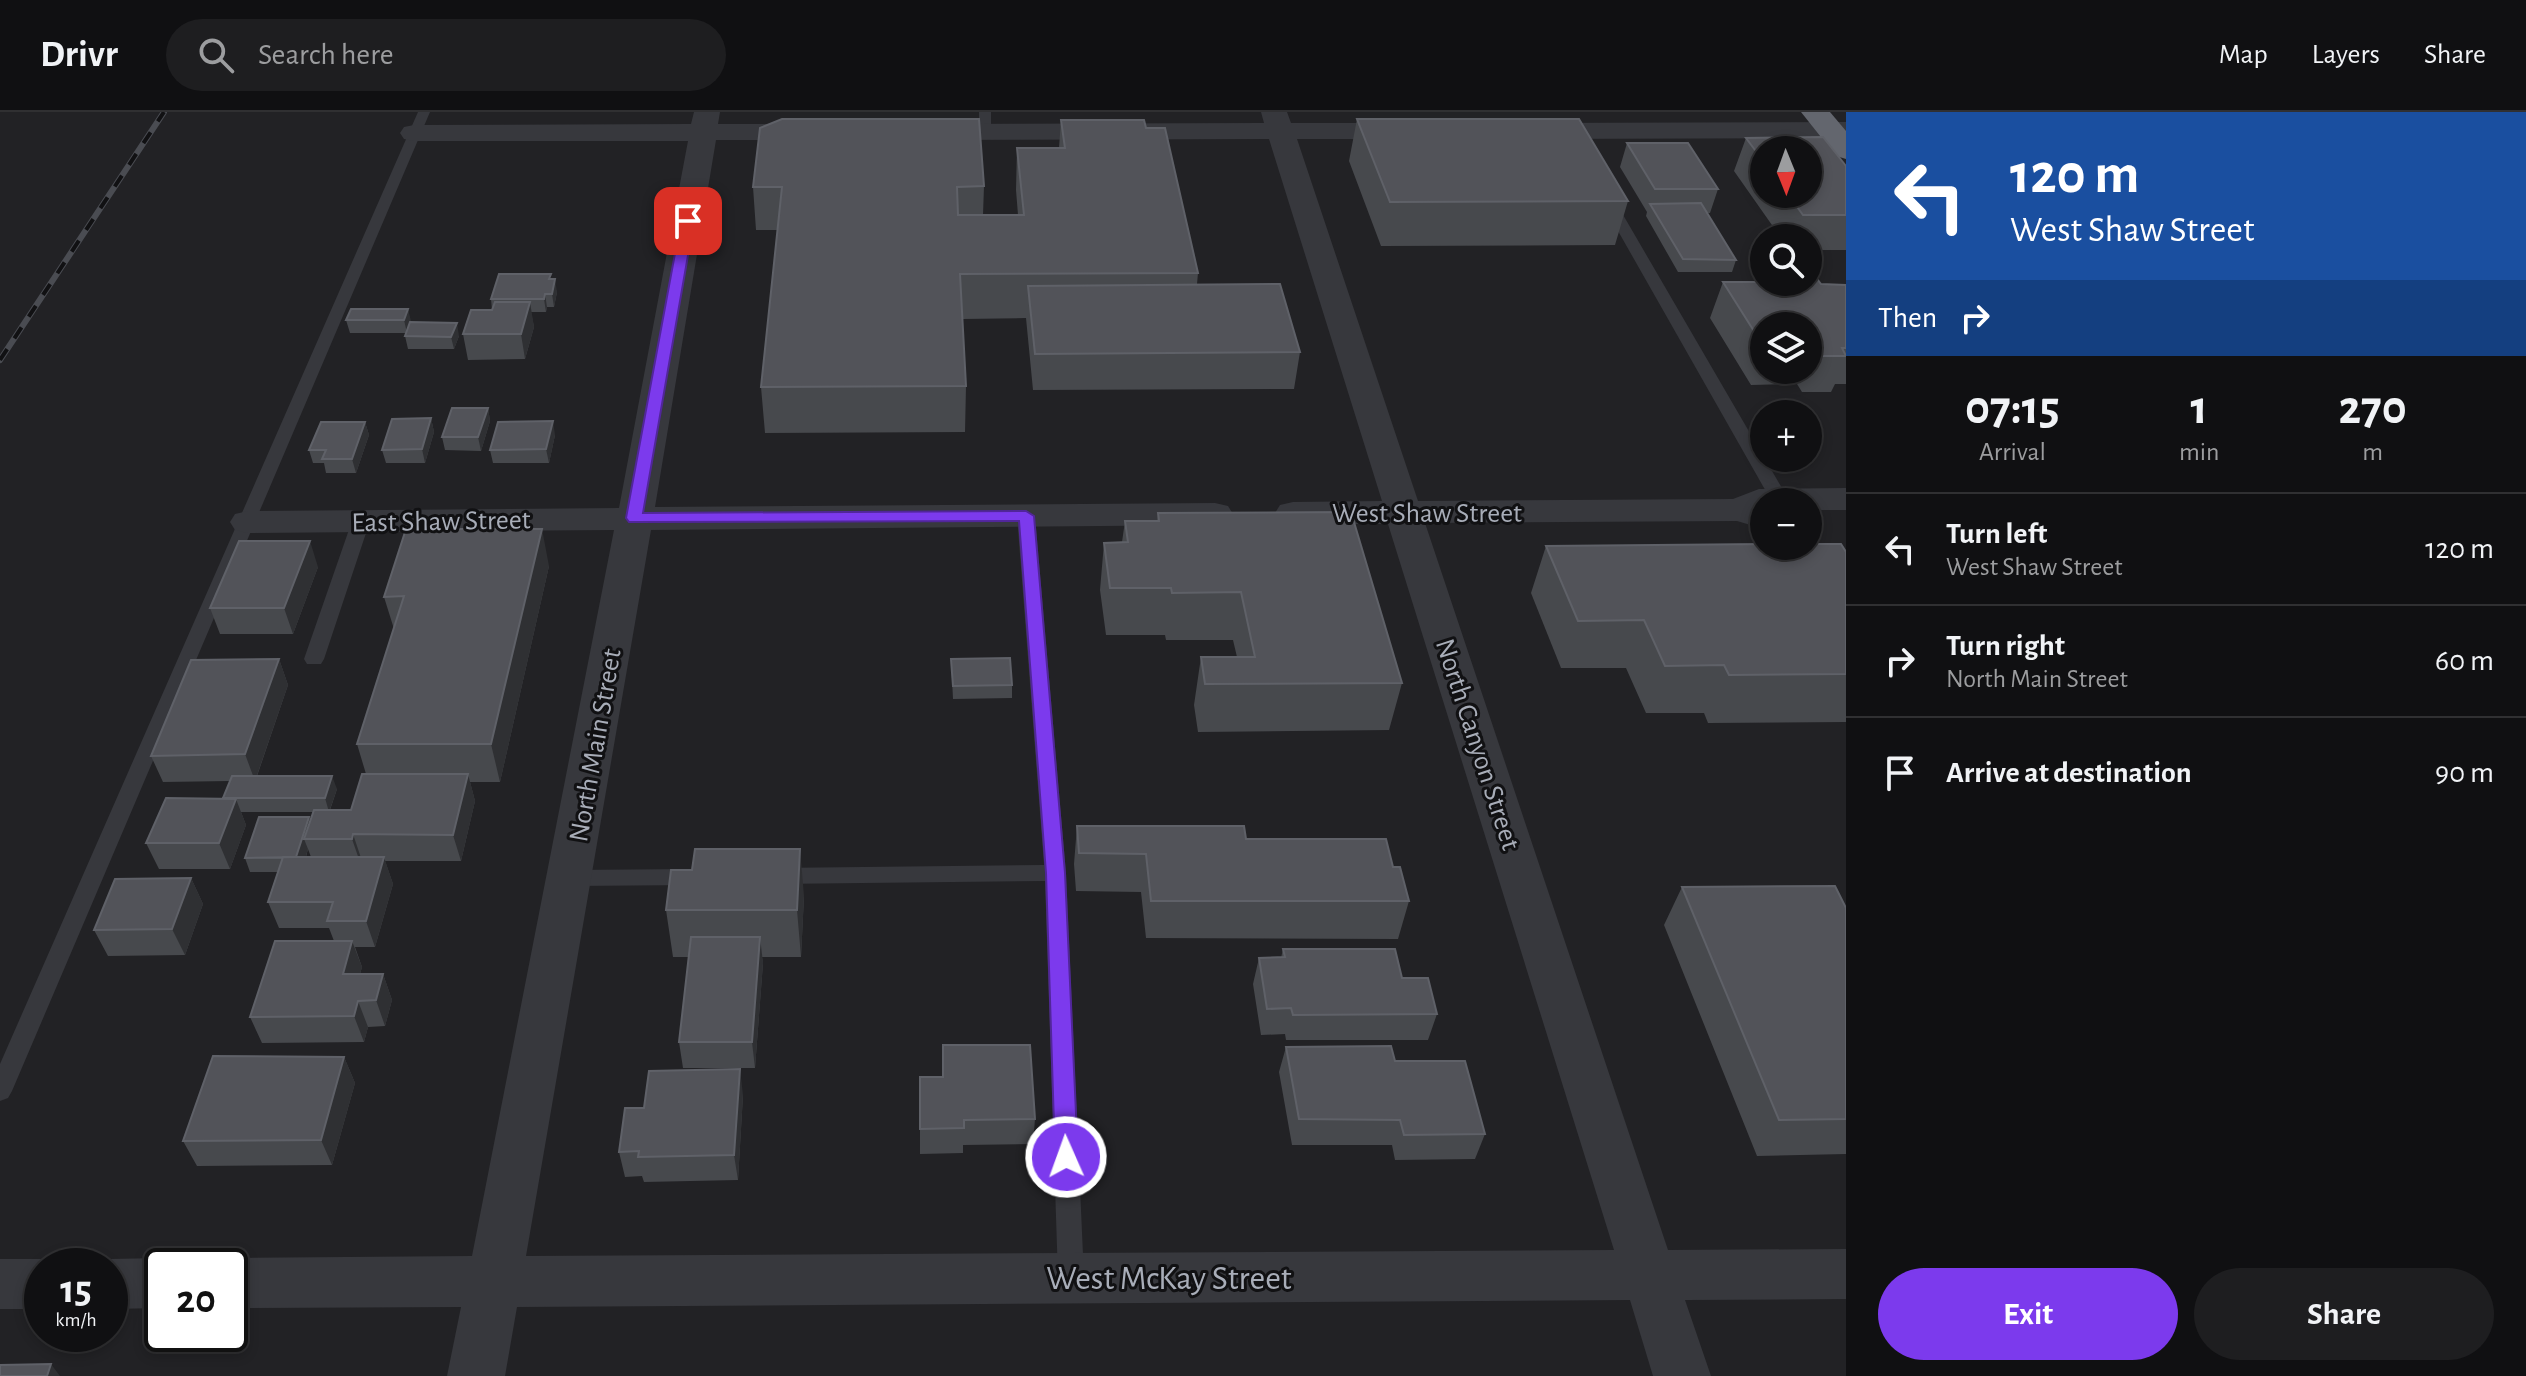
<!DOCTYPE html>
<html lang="en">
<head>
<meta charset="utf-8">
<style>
	:root { --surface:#101012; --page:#1e1e20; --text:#f1f3f6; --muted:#9c9d9f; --line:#303032; --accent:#7c3aed }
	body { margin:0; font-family:"Alegreya Sans",sans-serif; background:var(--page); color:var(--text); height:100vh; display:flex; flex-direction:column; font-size:30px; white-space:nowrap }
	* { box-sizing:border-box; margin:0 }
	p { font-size:26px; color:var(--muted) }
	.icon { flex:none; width:44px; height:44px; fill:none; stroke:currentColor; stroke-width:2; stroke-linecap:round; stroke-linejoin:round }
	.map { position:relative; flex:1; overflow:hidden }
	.side { display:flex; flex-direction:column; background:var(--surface); width:680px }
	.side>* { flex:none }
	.banner { background:#1a4fa0; color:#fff; overflow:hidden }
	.needle { width:52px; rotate:179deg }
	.tools { position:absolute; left:1750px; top:24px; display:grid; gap:16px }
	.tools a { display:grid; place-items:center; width:72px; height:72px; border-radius:50%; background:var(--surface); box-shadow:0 4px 12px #0003,0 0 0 2px var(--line); font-size:40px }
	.speed { position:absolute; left:24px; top:1136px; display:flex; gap:16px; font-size:40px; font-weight:700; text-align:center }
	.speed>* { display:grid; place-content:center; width:104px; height:104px; border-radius:50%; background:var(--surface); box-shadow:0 4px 12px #0003,0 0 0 2px var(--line); line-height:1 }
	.speed small { font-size:20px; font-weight:400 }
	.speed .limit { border:4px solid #111; border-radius:12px; background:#fff; color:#111 }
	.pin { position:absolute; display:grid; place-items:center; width:68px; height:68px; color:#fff; margin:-34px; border-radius:16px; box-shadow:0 4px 12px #0006 }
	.me { position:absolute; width:88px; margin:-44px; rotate:358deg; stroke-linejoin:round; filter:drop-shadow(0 0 6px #0008) }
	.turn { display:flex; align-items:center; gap:28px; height:168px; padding:0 32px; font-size:36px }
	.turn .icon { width:104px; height:104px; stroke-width:2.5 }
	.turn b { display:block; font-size:56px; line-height:68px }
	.then { display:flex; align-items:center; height:76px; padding:0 32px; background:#0003; gap:16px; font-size:30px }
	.eta { display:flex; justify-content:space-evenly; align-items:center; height:136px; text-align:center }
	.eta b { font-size:48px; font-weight:700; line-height:56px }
	.primary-button { display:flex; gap:16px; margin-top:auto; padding:16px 32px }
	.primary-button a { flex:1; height:92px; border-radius:48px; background:var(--accent); color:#fff; font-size:32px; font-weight:700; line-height:92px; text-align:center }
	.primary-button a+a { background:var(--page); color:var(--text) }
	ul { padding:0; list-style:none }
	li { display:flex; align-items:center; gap:24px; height:112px; padding:0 32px; border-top:2px solid var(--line) }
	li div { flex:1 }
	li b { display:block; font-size:30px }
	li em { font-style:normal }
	header { display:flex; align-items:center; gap:48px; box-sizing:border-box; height:112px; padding:0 40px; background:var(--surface); border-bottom:2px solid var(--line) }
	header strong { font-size:38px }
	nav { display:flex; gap:44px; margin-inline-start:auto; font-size:28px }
	.search { width:560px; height:72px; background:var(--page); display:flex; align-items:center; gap:20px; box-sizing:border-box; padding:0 28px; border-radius:44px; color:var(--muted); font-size:30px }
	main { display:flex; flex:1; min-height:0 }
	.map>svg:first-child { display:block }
</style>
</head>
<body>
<header>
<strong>Drivr</strong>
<div class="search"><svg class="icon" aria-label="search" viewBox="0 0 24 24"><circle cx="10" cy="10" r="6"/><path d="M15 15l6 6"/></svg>Search here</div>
<nav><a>Map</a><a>Layers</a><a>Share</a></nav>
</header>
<main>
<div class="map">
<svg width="1846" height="1264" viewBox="0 0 1846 1264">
	<rect width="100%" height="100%" fill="#161618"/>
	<!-- built -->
	<path fill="#222225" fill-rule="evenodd" d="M 0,0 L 1846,0 L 1846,1264 L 0,1264 ZM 1764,38 L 1808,38 L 1808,82 L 1764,82 ZM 1764,126 L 1808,126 L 1808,170 L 1764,170 ZM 1764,214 L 1808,214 L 1808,258 L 1764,258 ZM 1764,302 L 1808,302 L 1808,346 L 1764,346 ZM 1764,390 L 1808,390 L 1808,434 L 1764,434 ZM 42,1154 L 110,1154 L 110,1222 L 42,1222 ZM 162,1154 L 230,1154 L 230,1222 L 162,1222 Z"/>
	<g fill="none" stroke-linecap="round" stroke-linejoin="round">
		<!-- lane -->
		<path fill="#37383d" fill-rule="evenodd" d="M 418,0 L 430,0 L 12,979 L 8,986 L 0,989 L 0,952 Z
			M 979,0 L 991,0 L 991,23 L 979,20 Z
			M 1608,85 L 1615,89 L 1790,390 L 1772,390 L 1601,89 Z
			M 1026,399 L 1035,404 L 1066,761 L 1084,1165 L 1080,1173 L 1071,1177 L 1062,1173 L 1058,1165 L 1045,769 L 775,772 L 767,770 L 764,764 L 767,758 L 775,756 L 1044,753 L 1017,404 Z
			M 361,404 L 370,409 L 324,547 L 321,552 L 307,552 L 304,547 L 352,409 Z
			M 695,757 L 703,759 L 706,765 L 703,771 L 695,773 L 571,774 L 563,772 L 560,766 L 563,760 L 571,758 Z"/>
		<!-- street -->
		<path fill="#37383d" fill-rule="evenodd" d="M 694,0 L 720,0 L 718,12 L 817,12 L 827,14 L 831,20 L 827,26 L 817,28 L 716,28 L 655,395 L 1215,391 L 1228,394 L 1233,402 L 1228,410 L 1215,413 L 651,418 L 526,1144 L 1614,1138 L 1388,412 L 1293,412 L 1280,409 L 1275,401 L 1280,393 L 1293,390 L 1382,389 L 1269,27 L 923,28 L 913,26 L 909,20 L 913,14 L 923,12 L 1264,11 L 1261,0 L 1287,0 L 1291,11 L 1413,11 L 1423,13 L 1427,19 L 1423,25 L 1413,27 L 1297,27 L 1418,389 L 1733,387 L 1759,377 L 1846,376 L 1846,398 L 1808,398 L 1808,390 L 1764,390 L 1764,417 L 1737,409 L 1425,411 L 1668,1138 L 1846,1137 L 1846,1187 L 1685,1188 L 1711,1264 L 1653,1264 L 1630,1188 L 517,1195 L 505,1264 L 447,1264 L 461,1195 L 230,1196 L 230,1154 L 210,1154 L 230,1146 L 472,1144 L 614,418 L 248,421 L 235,418 L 230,410 L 235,402 L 248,399 L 619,396 L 688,29 L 414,29 L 404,27 L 400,21 L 404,15 L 414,13 L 691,12 Z
			M 1846,10 L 1846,26 L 1531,27 L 1521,25 L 1517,19 L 1521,13 L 1531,11 Z
			M 162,1146 L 182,1154 L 162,1154 L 162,1196 L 110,1197 L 110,1154 L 91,1154 L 110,1147 Z
			M 0,1147 L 42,1147 L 61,1154 L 42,1154 L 42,1197 L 0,1197 Z"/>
		<!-- highway -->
		<path fill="#63666e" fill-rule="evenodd" d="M 1801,0 L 1830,0 L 1846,19 L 1846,47 L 1836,44 Z"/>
		<!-- rail casing -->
		<g stroke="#4a4c52" stroke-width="6">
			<path id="rail" d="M 0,248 L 164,0"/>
		</g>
		<!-- rail -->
		<use href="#rail" stroke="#111113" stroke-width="4" stroke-dasharray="13" stroke-linecap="butt"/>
	</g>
	<!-- wall -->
	<path fill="#47494d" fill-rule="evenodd" d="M 1357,7 L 1628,89 L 1615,133 L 1381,134 L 1349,49 Z
		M 1061,8 L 1146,16 L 1198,161 L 1197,172 L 1300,240 L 1294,277 L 1033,278 L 1026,206 L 962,207 L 966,274 L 965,320 L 765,321 L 761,275 L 778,118 L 756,118 L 753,75 L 984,74 L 983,103 L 1018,103 L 1016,78 L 1017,36 L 1059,36 Z
		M 1746,26 L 1846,54 L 1846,138 L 1808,138 L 1808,126 L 1781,126 L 1734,59 ZM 1764,38 L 1808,82 L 1764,82 Z
		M 1627,31 L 1718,77 L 1710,101 L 1707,101 L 1736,148 L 1732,160 L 1678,160 L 1646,104 L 1647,100 L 1620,55 Z
		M 1764,151 L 1764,170 L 1846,173 L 1846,272 L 1835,272 L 1831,280 L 1802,280 L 1797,272 L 1751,273 L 1710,206 L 1723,170 L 1757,170 ZM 1764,214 L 1808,214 L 1808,258 L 1764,258 Z
		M 551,167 L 557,180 L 554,195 L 547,195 L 546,200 L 531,200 L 534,215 L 525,247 L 468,248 L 463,222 L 492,198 L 491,187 Z
		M 408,197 L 410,210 L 459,224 L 454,237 L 408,237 L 405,224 L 406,221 L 350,221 L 346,208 Z
		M 488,296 L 490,309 L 481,339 L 445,338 L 442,325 Z
		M 431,306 L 434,320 L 425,351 L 386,351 L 382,338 Z
		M 365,310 L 369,323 L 356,361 L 326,361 L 324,351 L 313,351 L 309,338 Z
		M 555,323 L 549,351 L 493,351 L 490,338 Z
		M 1158,401 L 1402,571 L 1389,618 L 1198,620 L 1194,593 L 1201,545 L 1237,545 L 1233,528 L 1166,528 L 1165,523 L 1106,523 L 1100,478 L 1104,431 L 1122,430 L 1125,409 L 1157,409 Z
		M 1546,434 L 1846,440 L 1846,610 L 1708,611 L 1704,601 L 1646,601 L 1626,556 L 1561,556 L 1531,481 Z
		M 549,454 L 500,670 L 470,670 L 475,689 L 461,749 L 385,749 L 393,772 L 375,835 L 355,835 L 362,855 L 360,862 L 383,862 L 392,888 L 385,914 L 368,915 L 364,930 L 262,931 L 250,905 L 334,829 L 329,816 L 279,816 L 268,790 L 278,760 L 250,760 L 245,746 L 310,708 L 313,700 L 241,700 L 246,713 L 230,757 L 159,757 L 146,731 L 223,687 L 230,669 L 163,670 L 151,644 L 279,547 L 288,573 L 257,664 L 337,677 L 330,698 L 351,698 L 366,662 L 357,632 L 394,517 L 384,485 ZM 308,737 L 311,745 L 306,745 Z
		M 318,455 L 293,522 L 220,522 L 210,496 Z
		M 951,547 L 1012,573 L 1012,586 L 953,587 Z
		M 1077,714 L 1246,727 L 1393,755 L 1409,789 L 1398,827 L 1146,826 L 1141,780 L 1076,779 L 1074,752 Z
		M 191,766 L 203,792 L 185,843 L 108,844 L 94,818 Z
		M 1682,775 L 1846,796 L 1846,1042 L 1757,1044 L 1664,813 Z
		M 804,784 L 801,845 L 762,845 L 763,851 L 755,956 L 683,956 L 679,930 L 689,845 L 673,845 L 666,798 Z
		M 1283,837 L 1437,902 L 1428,928 L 1286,928 L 1285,922 L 1261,923 L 1253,872 L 1259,846 L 1281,846 Z
		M 1286,935 L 1395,949 L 1485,1022 L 1475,1047 L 1395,1048 L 1392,1033 L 1292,1033 L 1279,960 Z
		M 344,945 L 355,971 L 332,1053 L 197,1054 L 183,1029 Z
		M 920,965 L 1035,1007 L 1033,1032 L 963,1033 L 963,1041 L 920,1042 Z
		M 743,983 L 738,1068 L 644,1070 L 642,1064 L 625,1065 L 619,1040 L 644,996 Z"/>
	<!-- shaded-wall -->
	<path fill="#2f3033" d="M 555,167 L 557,180 L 554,195 L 552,182 Z
		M 545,182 L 547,195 L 546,200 L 544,187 Z
		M 530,190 L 534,215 L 525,247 L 521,222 Z
		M 408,197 L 411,209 L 407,221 L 404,208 Z
		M 457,211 L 459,224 L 454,237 L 451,225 Z
		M 488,296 L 490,309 L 481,339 L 478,325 Z
		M 431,306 L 434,320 L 425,351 L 422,337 Z
		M 553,309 L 555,323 L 549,351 L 546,337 Z
		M 365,310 L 369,323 L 356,361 L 352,347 Z
		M 542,417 L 549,454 L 500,670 L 491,632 Z
		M 310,429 L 318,455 L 293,522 L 284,496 Z
		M 279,547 L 288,573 L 255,669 L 245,642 Z
		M 468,662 L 475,689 L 461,749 L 453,723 Z
		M 332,664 L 337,677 L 329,700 L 325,686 Z
		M 236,687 L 246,713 L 230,757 L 219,731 Z
		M 309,705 L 314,719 L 304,727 L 308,737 L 301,760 L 296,746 Z
		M 353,722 L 362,749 L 361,753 L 352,727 Z
		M 800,737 L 804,784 L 801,845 L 797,798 Z
		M 384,745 L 393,772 L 375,835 L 366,809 Z
		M 191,766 L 203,792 L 185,843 L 172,817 Z
		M 760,825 L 763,851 L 755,956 L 752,930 Z
		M 352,829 L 362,855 L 352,888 L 343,862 Z
		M 383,862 L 392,888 L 385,914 L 376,888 Z
		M 358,889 L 368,915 L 364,930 L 354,904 Z
		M 344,945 L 355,971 L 332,1053 L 321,1028 Z
		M 740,957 L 743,983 L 738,1068 L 734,1043 Z
		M 51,1252 L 60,1264 L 47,1264 Z"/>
	<!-- building -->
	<path fill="#525359" stroke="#5f6168" stroke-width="2" d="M 782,7 L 979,7 L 984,74 L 957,75 L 958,103 L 1024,103 L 1017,36 L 1065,36 L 1061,8 L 1144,8 L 1146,16 L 1165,16 L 1198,161 L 960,162 L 966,274 L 761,275 L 782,75 L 753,75 L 760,16 Z
		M 1357,7 L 1579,7 L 1628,89 L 1390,90 Z
		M 1823,25 L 1846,54 L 1846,103 L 1803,103 L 1788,82 L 1808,82 L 1808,38 L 1764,38 L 1764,50 L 1746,26 Z
		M 1627,31 L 1688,31 L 1718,77 L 1655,77 Z
		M 1701,91 L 1736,148 L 1683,147 L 1650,92 Z
		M 1808,155 L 1821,172 L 1846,173 L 1846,236 L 1842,236 L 1846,244 L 1818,244 L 1812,236 L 1808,236 L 1808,214 L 1764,214 L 1764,235 L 1723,170 L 1808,170 Z
		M 499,162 L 551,162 L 549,167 L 555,167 L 552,182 L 545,182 L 544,187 L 491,187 Z
		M 1280,172 L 1300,240 L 1035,242 L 1028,174 Z
		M 495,190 L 530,190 L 521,222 L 463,222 L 471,198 L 492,198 Z
		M 351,197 L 408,197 L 404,208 L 346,208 Z
		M 410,210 L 457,211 L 451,225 L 405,224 Z
		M 452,296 L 488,296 L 478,325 L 442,325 Z
		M 431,306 L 422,337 L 382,338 L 392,307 Z
		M 553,309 L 546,337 L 490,338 L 498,310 Z
		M 321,310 L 365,310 L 352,347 L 322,347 L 326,338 L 309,338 Z
		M 1351,400 L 1402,571 L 1205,572 L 1201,545 L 1255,545 L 1241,480 L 1172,481 L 1171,476 L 1110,476 L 1104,431 L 1128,430 L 1125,409 L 1159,409 L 1158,401 Z
		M 406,417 L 542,417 L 491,632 L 357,632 L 404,484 L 384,485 Z
		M 239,429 L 310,429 L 284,496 L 210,496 Z
		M 1764,432 L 1764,434 L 1808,434 L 1808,432 L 1841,432 L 1846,440 L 1846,562 L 1729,563 L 1724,553 L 1665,554 L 1644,508 L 1578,509 L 1546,434 Z
		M 1010,546 L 1012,573 L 953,574 L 951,547 Z
		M 279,547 L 245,642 L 151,644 L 191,548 Z
		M 362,662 L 468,662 L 453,723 L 353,722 L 352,727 L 304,727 L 314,698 L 351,698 Z
		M 232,664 L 332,664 L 325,686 L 223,686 Z
		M 166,686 L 236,687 L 219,731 L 146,731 Z
		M 259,705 L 309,705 L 296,745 L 245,746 Z
		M 1077,714 L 1244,714 L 1246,727 L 1386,727 L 1393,755 L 1400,755 L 1409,789 L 1151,789 L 1146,742 L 1079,741 Z
		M 695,737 L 800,737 L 797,798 L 666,798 L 671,758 L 692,758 Z
		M 283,745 L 384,745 L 366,809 L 327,809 L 333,790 L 268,790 Z
		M 191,766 L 172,817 L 94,818 L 115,767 Z
		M 1835,774 L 1846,796 L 1846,1007 L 1779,1008 L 1682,775 Z
		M 691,825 L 760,825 L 752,930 L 679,930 Z
		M 275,829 L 352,829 L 343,862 L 383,862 L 376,888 L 358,889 L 354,904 L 250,905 Z
		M 1283,837 L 1395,837 L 1402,866 L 1428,866 L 1437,902 L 1293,903 L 1291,896 L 1267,897 L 1259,846 L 1285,845 Z
		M 943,933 L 1030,933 L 1035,1007 L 964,1008 L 964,1016 L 920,1017 L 920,965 L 943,965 Z
		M 1391,934 L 1395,949 L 1465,949 L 1485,1022 L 1404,1023 L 1400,1008 L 1299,1007 L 1286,935 Z
		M 213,944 L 344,945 L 321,1028 L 183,1029 Z
		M 740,957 L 734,1043 L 638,1045 L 639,1039 L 619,1040 L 625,996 L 644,996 L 649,959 Z
		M 51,1252 L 47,1264 L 0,1264 L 0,1253 Z"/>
	<!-- route -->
	<path fill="#7c3aed" stroke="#51269a" stroke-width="2" d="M 688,106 L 694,109 L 643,401 L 1026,399 L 1034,404 L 1065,761 L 1078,1045 L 1074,1052 L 1066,1055 L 1058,1052 L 1055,1045 L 1046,761 L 1019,409 L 629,410 L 626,406 L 681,109 Z"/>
	<g text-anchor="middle" stroke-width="6" stroke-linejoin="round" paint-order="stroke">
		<!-- street labels -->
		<g font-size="28" fill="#a8adb8" stroke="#111113">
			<text x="1427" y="410">West Shaw Street</text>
			<text transform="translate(441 408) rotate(-1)" y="10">East Shaw Street</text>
			<text transform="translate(1479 632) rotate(72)" y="10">North Canyon Street</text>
			<text transform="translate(594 633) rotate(-80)" y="10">North Main Street</text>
		</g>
		<!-- near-street labels -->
		<g font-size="34" fill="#a8adb8" stroke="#111113">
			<text x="1169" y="1177">West McKay Street</text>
		</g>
	</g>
</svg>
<div class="tools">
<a><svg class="needle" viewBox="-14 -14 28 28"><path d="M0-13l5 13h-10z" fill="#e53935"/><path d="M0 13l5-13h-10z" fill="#9c9d9f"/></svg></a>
<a><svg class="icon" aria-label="search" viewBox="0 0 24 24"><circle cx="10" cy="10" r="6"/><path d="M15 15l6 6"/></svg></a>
<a><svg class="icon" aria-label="layers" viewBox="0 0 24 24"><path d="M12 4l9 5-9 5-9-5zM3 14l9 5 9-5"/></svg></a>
<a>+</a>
<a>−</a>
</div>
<div class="speed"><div>15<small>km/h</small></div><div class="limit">20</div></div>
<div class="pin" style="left:688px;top:109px;background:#d93025"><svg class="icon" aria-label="arrive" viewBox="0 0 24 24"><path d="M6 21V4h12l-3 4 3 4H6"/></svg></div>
<svg class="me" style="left:1066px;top:1045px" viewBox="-20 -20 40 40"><circle r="17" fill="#7c3aed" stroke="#fff" stroke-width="3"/><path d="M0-11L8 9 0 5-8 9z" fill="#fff"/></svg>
</div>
<section class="side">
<div class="banner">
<div class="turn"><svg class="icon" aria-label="left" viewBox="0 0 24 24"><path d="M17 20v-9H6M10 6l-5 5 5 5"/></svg><div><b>120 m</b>West Shaw Street</div></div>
<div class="then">Then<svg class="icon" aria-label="right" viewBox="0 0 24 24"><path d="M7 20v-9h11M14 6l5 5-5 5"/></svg></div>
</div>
<div class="eta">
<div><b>07:15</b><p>Arrival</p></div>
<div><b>1</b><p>min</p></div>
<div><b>270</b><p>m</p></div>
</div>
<ul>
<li><svg class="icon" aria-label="left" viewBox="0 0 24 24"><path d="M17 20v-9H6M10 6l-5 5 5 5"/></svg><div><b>Turn left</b><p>West Shaw Street</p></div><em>120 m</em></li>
<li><svg class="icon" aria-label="right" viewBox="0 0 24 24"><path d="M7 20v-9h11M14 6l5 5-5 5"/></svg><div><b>Turn right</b><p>North Main Street</p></div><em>60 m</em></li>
<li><svg class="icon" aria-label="arrive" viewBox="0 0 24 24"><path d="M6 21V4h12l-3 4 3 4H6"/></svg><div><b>Arrive at destination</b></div><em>90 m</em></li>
</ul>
<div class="primary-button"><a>Exit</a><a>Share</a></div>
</section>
</main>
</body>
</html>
